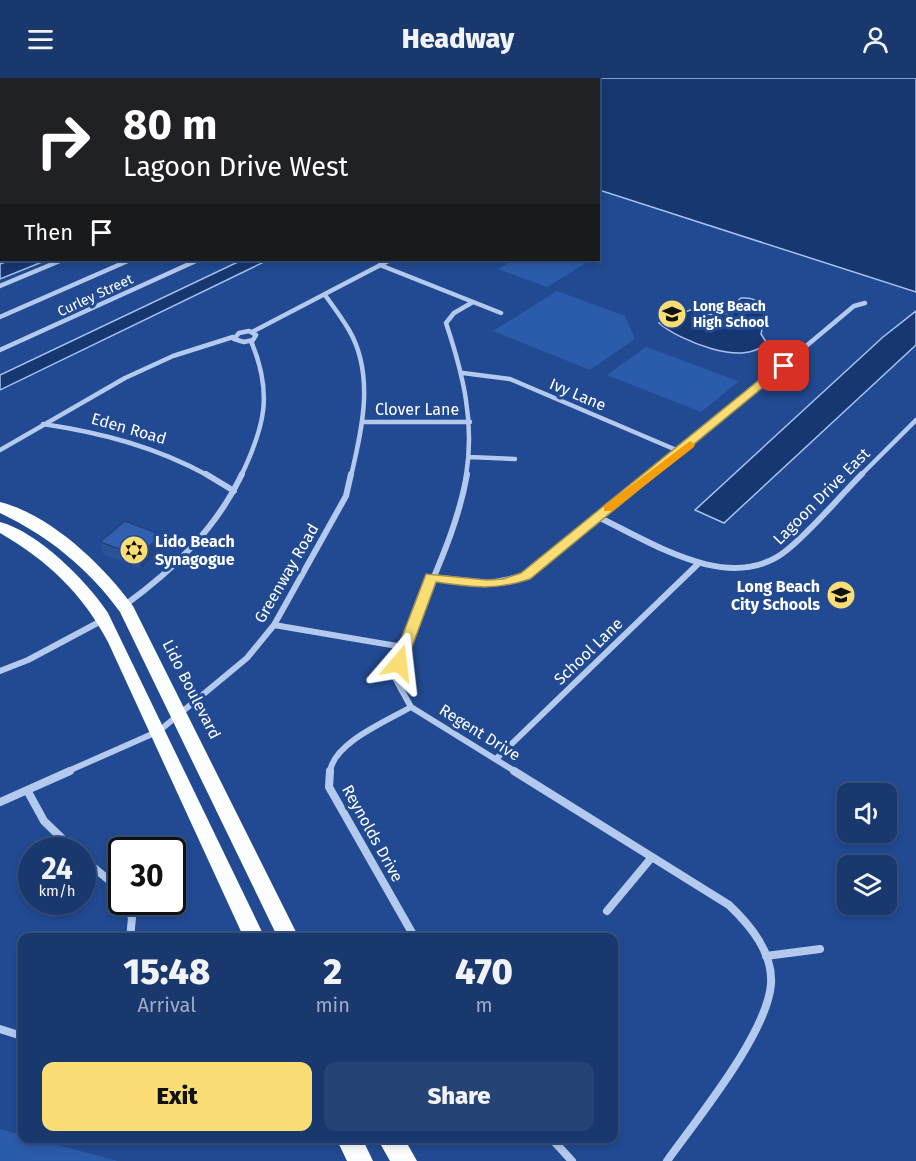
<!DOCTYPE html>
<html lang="en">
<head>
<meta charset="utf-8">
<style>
	:root { --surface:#19386e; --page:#264376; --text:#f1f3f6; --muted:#9facc2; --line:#375281; --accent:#fade75 }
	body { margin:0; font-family:"Fira Sans",sans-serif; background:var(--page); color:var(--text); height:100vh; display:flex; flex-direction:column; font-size:22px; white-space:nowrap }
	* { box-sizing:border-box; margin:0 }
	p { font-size:20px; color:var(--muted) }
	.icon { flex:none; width:33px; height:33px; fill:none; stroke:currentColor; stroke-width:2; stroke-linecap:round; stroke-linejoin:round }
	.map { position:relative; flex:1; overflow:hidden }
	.side { position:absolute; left:18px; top:855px; width:600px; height:210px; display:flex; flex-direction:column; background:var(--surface); border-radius:12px; box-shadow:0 3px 9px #0003,0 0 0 2px var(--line) }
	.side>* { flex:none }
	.top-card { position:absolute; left:0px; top:0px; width:600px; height:183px; box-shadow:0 3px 9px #0003,0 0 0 2px var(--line); background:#202124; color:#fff; overflow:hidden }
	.tools { position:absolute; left:837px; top:705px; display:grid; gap:12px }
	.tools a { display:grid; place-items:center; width:60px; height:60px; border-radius:12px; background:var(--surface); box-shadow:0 3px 9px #0003,0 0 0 2px var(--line); font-size:30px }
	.speed { position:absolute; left:18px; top:759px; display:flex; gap:12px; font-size:30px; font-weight:700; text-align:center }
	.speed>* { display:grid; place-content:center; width:78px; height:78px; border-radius:50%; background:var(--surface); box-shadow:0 3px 9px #0003,0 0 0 2px var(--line); line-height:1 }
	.speed small { font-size:15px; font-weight:400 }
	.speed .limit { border:3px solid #111; border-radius:9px; background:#fff; color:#111 }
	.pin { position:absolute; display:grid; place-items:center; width:51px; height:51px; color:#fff; margin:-26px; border-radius:12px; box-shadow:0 3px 9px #0006 }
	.me { position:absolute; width:66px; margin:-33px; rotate:17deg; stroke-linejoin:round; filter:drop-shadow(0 0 4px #0008) }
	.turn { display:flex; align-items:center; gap:21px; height:126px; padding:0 24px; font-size:27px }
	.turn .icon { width:78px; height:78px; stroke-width:2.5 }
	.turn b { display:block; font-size:42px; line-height:51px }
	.then { display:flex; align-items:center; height:57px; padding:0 24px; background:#0003; gap:12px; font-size:22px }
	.eta { display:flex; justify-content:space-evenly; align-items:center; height:102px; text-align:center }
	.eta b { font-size:36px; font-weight:800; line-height:42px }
	.cta { display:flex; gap:12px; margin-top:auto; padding:12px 24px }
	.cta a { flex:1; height:69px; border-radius:12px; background:var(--accent); color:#111; font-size:24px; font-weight:800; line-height:69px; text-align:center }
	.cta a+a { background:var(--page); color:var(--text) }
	header { display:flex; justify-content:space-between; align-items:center; height:78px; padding:0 24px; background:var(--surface); font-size:27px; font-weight:800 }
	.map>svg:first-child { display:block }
</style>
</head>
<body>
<header><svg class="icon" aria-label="menu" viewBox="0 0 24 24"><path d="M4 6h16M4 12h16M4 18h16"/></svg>Headway<svg class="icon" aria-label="person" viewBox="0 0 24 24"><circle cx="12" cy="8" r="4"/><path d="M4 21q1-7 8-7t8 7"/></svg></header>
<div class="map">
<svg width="916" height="1083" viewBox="0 0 916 1083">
	<rect width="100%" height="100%" fill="#214a92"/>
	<!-- green -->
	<path fill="#2b5bab" d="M 514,182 L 591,182 L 547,209 L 498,191 Z
		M 557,213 L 625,238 L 635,261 L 590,292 L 493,253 Z
		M 646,269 L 738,303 L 738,304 L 701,334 L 607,297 Z
		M 0,1051 L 22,1057 L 22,1060 L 35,1061 L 118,1083 L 0,1083 Z"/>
	<!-- water -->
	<path fill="#173772" stroke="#a7c3ee" stroke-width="1.5" d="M 227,0 L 916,0 L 916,214 L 599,112 L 598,2 Z
		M 11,182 L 47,182 L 0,201 L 0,186 Z
		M 242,182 L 268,182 L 0,312 L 0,297 Z
		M 741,220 C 755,219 764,225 768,237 L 759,241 L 763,247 L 761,256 L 766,264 C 747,291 678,262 659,245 L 690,232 L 713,237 L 732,235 L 731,229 Z
		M 916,233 L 916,267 L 724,445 L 695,432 L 883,259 Z"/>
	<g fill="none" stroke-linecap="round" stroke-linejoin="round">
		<!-- minor-far3 -->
		<path stroke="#b3c9ed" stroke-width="4" d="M 8,2 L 13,0
			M 57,2 L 62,0
			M 104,2 L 108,0
			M 155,2 L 159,0"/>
		<!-- minor-far2 -->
		<path stroke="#b3c9ed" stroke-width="4.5" d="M 380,187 L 501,235
			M 0,208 L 62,182
			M 325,217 C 333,228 342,240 349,252 C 375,297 362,351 351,398
			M 0,239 L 130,182
			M 249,253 L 256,257 L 253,262 L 244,264 L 234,261 L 239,255 Z
			M 252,254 L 390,182
			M 0,272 L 198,182
			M 463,295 L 510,301 L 681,374
			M 364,344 L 470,344
			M 43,346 C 103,355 156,369 209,398
			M 0,372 L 125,300 L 173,278 L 233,259
			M 469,379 L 515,381
			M 241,398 C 265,348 273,315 251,263
			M 466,398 C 475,344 463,296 446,245 L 454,235 L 473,224
			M 651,398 L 854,228 L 865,225
			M 860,398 L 916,342"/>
		<!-- minor-far1 -->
		<path stroke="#b3c9ed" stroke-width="6" d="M 206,396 L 234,413
			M 467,396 C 455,467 415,531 395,600 L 411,629 L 516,694
			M 598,439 C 651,464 731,518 787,472 C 814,450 837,421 862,396
			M 431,499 L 490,505 L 525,498 L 653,396
			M 125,527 C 173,492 216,451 242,396
			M 274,547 L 403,569
			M 0,593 L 28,582 L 103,542
			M 496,681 L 699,485
			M 66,694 L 159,653 L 247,580 L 274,547 L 346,418 L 351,396
			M 330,694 C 333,665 387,643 411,629"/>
		<!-- minor -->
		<path stroke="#b3c9ed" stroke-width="8" d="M 330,693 L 329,709 L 415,860
			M 514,693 L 729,827 C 750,847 773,874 771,906 C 767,956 697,1041 667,1083
			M 27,712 L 44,743 L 74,772
			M 0,724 L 70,693
			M 82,780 L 110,803 L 122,817
			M 126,824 L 132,840 L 130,860
			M 607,833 L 652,779
			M 766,878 L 820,871
			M 0,951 L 22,958
			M 551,1060 L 572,1083"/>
		<!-- trunk -->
		<path fill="#fcfdff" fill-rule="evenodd" d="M 0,424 C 51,437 103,487 133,528 L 299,860 L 278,860 L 120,534 C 88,490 48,458 0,435 Z
			M 0,444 C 38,454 87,503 108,535 L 265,860 L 244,860 L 108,564 C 83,516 47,482 0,455 Z
			M 336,1060 L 362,1060 L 373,1083 L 347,1083 Z
			M 377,1060 L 404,1060 L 417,1083 L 390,1083 Z"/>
	</g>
	<!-- wall -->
	<path fill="#2a5397" d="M 162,457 L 165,469 L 141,490 L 103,476 L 100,464 Z"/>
	<!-- shaded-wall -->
	<path fill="#22437b" d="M 162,457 L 165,469 L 141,490 L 138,478 Z"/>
	<!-- building -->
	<path fill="#3160b0" stroke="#22437b" stroke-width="1.5" d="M 125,443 L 162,457 L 138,478 L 100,464 Z"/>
	<!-- route -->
	<path fill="#fade75" stroke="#a2904c" stroke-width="1.5" d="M 780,285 L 789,288 L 530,501 C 494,513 472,509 436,504 L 406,585 L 399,590 L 394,588 L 392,585 L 426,496 L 487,502 L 503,501 L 521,495 Z"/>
	<!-- slow -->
	<path fill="#f59e0b" d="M 690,363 L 695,366 L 694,369 L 612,433 L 604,433 L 604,428 Z"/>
	<!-- icons -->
	<defs>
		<g id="school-disc" transform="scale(1.5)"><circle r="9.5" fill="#fade75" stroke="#214a92"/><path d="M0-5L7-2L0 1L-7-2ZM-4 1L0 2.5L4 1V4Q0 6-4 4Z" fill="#111"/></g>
		<g id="synagogue-disc" transform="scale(1.5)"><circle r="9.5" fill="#fade75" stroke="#214a92"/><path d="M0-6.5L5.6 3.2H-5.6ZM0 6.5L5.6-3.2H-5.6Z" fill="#111"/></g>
	</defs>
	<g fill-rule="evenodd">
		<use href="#school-disc" x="672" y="236"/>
		<use href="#synagogue-disc" x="134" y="472"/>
		<use href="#school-disc" x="841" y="517"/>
	</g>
	<g text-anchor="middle" stroke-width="6" stroke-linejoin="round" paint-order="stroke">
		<!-- far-street labels -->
		<g font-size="14" fill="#fff" stroke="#214a92">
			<text transform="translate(95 217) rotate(-25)" y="5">Curley Street</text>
		</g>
		<!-- far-poi labels -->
		<g font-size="14" font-weight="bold" fill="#fff" stroke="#214a92" text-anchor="start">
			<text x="693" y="233">Long Beach<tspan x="693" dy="16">High School</tspan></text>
		</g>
		<!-- street labels -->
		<g font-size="16" fill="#fff" stroke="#214a92">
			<text transform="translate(578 316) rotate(23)" y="6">Ivy Lane</text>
			<text x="417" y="337">Clover Lane</text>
			<text transform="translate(129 350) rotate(16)" y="6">Eden Road</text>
			<text transform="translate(821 418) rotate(-45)" y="6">Lagoon Drive East</text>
			<text transform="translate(286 495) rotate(-60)" y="6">Greenway Road</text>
			<text transform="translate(588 573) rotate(-44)" y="6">School Lane</text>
			<text transform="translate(192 611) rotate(63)" y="6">Lido Boulevard</text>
			<text transform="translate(480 654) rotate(32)" y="6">Regent Drive</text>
			<text transform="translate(373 755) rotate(61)" y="6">Reynolds Drive</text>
		</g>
		<!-- poi labels -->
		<g font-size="16" font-weight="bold" fill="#fff" stroke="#214a92" text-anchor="start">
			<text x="155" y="469">Lido Beach<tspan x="155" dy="18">Synagogue</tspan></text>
			<text x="820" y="514" text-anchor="end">Long Beach<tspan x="820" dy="18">City Schools</tspan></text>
		</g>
	</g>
</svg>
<div class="tools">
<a><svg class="icon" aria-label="sound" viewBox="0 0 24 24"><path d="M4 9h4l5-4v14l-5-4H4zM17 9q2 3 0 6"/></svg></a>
<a><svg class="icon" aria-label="layers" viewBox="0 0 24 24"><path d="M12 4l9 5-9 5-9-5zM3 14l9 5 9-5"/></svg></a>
</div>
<div class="speed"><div>24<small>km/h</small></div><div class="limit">30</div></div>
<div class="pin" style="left:784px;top:288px;background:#d93025"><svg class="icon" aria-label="arrive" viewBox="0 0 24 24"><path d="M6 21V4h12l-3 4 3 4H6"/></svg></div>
<svg class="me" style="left:399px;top:585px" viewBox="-20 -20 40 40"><path d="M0-17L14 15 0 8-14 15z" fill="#fade75" stroke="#fff" stroke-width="4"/></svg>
<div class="top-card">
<div class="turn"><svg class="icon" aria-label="right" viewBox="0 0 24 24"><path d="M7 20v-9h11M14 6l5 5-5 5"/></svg><div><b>80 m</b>Lagoon Drive West</div></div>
<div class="then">Then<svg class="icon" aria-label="arrive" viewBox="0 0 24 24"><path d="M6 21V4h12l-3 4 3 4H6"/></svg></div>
</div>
<section class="side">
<div class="eta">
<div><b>15:48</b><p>Arrival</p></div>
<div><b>2</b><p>min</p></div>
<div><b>470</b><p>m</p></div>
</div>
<div class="cta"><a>Exit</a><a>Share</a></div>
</section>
</div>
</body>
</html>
